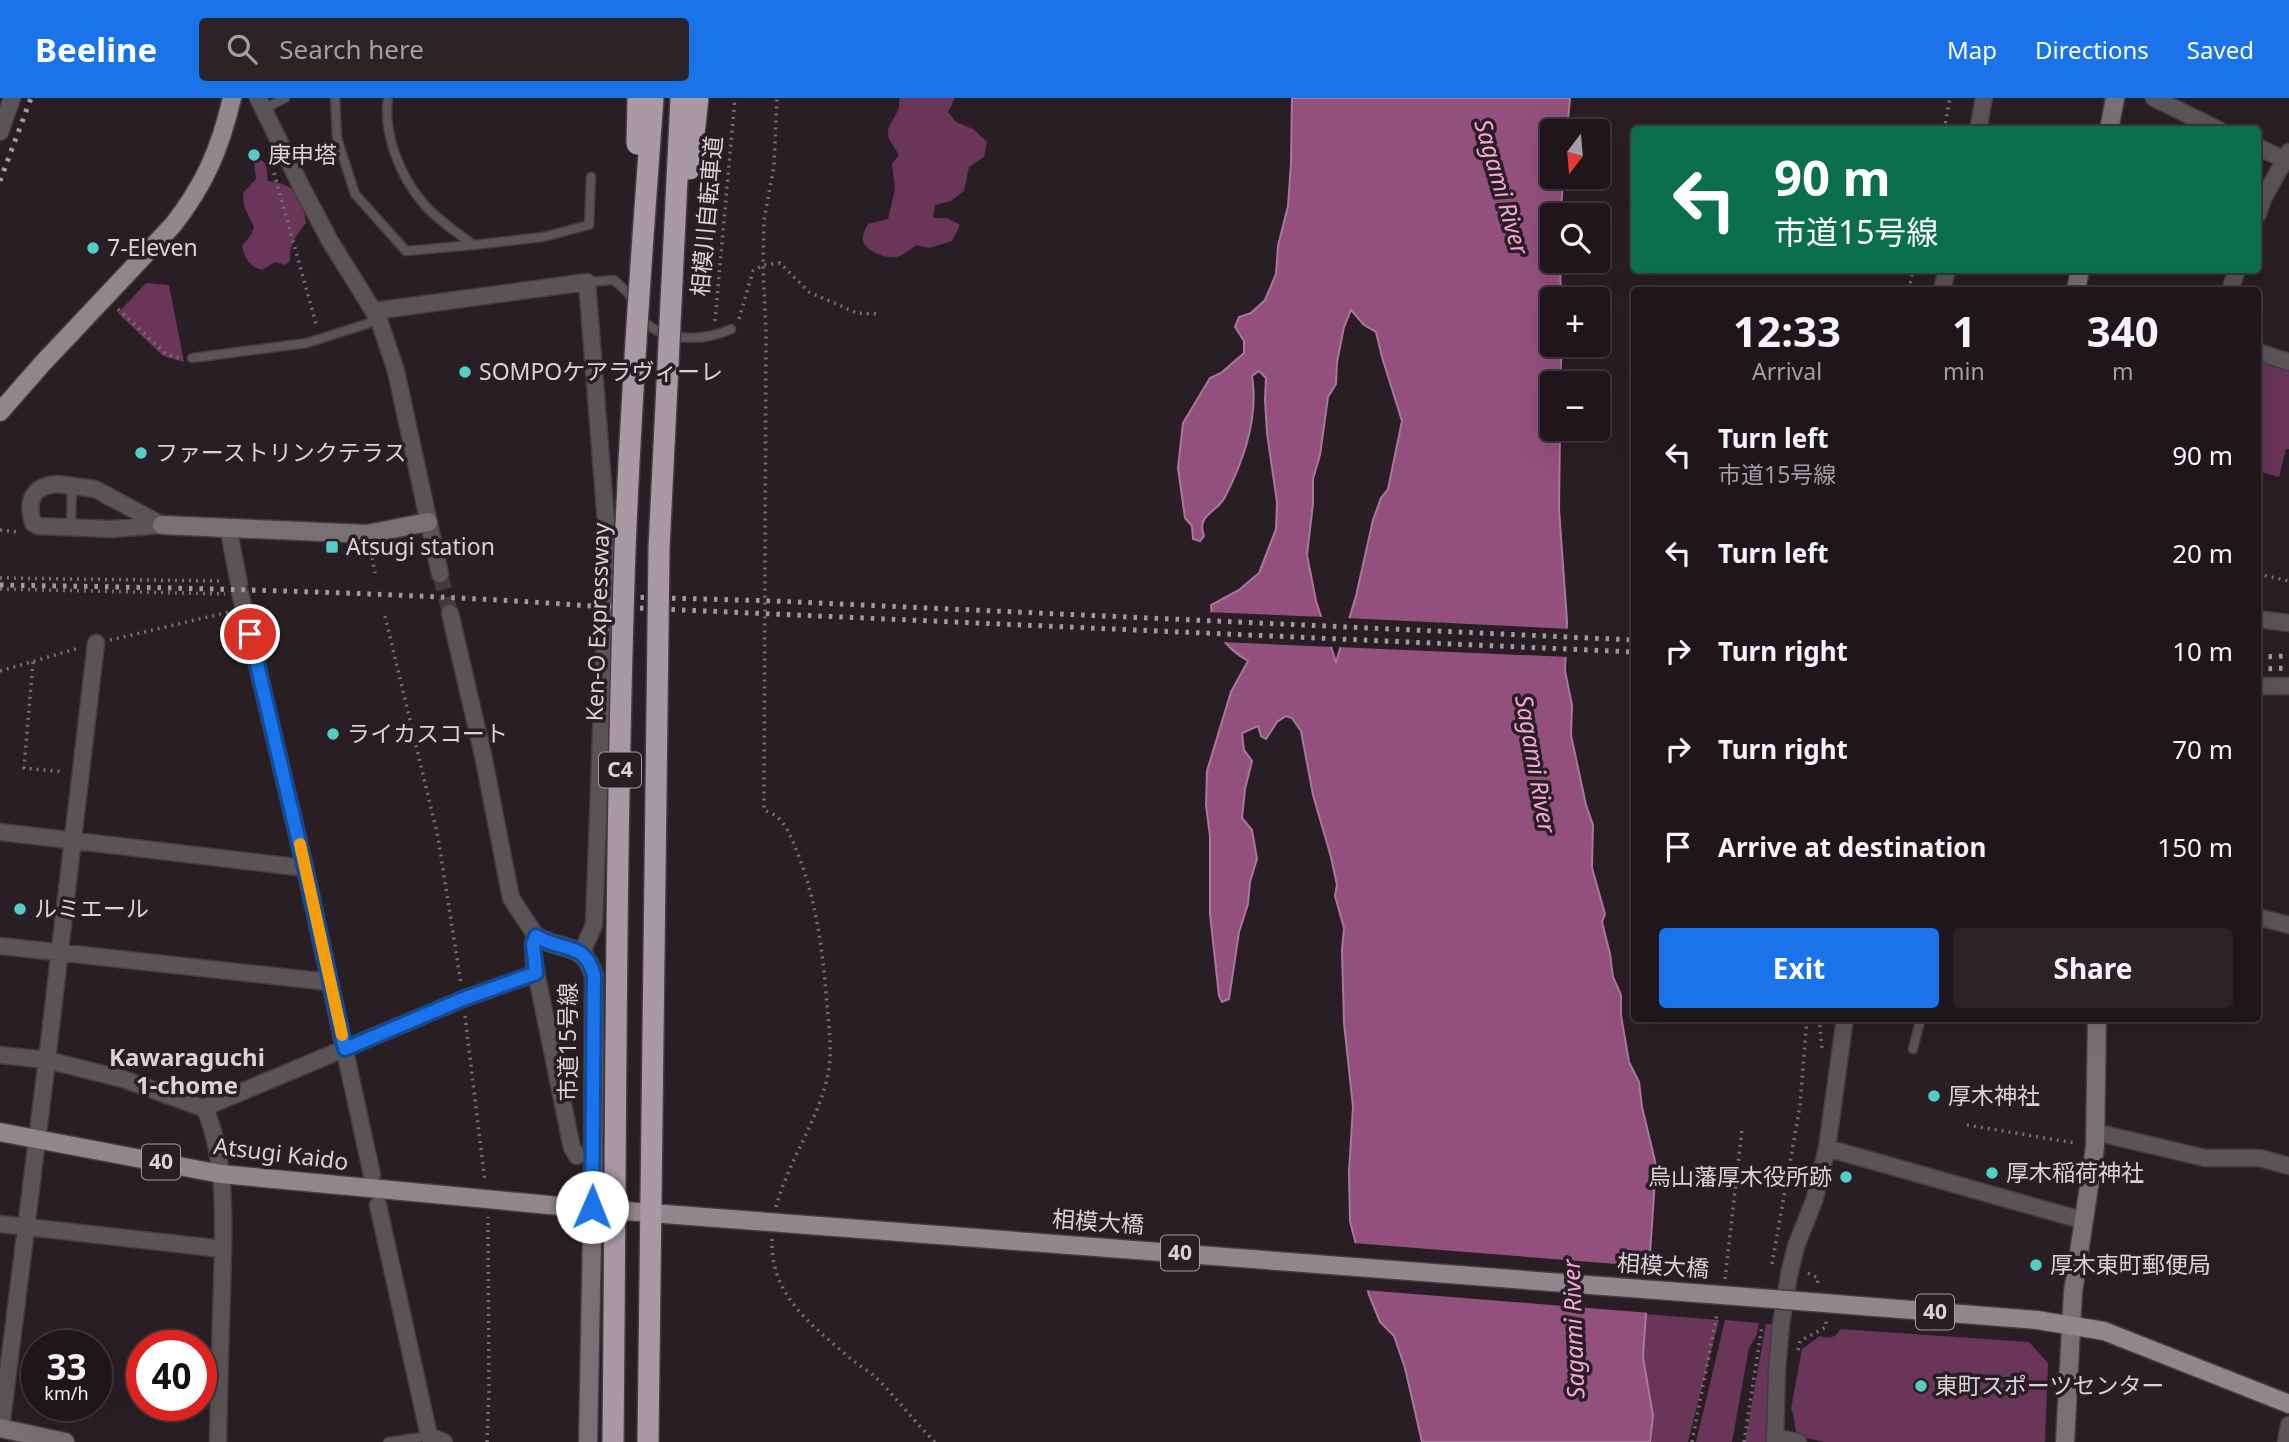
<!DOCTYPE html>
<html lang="en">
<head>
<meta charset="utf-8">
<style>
	:root { --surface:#1f161b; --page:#2c2328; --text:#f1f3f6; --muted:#a19fa3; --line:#3c353a; --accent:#1a73e8 }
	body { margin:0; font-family:"Noto Sans","Noto Sans JP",sans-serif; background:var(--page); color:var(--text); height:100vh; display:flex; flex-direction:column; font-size:26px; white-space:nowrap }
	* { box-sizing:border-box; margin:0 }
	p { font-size:23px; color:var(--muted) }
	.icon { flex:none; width:38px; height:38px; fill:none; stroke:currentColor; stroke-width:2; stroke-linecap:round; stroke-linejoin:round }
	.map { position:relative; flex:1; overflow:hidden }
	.side { position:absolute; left:1631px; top:189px; width:630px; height:735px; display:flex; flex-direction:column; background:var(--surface); border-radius:7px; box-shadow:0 7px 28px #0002,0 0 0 2px var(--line) }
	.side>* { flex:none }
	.banner { position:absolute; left:1631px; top:28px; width:630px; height:147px; border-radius:7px; box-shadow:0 7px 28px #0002,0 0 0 2px var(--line); background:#0b6e4f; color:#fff; overflow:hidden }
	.needle { width:46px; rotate:196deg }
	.fabs { position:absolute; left:1540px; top:21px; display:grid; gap:14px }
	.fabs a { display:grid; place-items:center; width:70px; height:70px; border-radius:7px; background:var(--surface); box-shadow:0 7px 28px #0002,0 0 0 2px var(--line); font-size:35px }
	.speed { position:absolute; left:21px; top:1232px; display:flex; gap:14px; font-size:35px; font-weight:700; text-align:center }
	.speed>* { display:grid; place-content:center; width:91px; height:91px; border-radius:50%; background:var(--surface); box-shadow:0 7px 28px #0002,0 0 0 2px var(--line); line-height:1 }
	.speed small { font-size:18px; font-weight:400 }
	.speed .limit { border:10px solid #d22; background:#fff; color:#111 }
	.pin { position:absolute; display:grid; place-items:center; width:60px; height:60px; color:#fff; margin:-30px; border:4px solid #fff; border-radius:50%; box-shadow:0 2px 7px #0007 }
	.me { position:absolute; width:77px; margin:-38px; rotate:1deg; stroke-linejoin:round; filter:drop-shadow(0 0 5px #0008) }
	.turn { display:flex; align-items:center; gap:24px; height:147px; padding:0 28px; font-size:32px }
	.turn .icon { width:91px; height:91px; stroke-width:2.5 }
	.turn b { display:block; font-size:49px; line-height:60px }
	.eta { display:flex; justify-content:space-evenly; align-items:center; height:119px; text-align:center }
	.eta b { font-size:42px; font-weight:700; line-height:49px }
	.button { display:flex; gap:14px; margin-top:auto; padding:14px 28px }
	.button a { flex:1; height:80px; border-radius:7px; background:var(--accent); color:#fff; font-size:28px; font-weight:700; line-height:80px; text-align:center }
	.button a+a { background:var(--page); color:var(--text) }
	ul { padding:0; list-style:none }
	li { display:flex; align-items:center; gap:21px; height:98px; padding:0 28px }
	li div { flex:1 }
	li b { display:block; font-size:26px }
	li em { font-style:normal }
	header { display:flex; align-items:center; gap:42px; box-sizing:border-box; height:98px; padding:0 35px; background:var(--accent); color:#fff }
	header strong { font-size:33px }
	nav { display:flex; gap:38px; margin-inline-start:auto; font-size:24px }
	.search { width:490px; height:63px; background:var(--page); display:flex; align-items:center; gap:18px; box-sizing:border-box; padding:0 24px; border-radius:7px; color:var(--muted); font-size:26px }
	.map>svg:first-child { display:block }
</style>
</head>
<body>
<header>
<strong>Beeline</strong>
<div class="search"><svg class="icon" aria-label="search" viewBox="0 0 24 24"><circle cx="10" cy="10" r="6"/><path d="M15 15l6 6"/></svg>Search here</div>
<nav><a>Map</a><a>Directions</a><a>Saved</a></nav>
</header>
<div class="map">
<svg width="2289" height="1344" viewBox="0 0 2289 1344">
	<rect width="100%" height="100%" fill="#291e24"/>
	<!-- green -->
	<path fill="#693558" d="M 899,0 L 955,0 L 948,14 L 956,24 L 973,31 L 987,44 L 984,59 L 969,69 L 964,93 L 951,103 L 935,107 L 933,120 L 947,120 L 960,127 L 952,143 L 929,150 L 916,147 C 911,151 903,157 897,159 C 887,161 864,153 863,142 C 862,137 866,130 868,126 L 888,121 L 895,91 L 892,66 L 899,57 C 896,51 889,43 888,37 C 886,24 902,17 899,0 Z
		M 261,62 L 266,66 L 268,83 C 296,86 303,98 306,125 C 296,137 289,147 290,163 L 285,167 L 275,164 L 262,172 C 249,168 245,161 242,148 L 251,137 L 254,129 L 244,108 L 243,95 L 256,81 L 254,66 Z
		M 146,185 L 169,187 L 184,264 L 163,258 L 118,215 Z
		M 2258,257 L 2289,268 L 2289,351 L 2286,351 L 2279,379 L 2258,373 Z
		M 1646,1216 L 1719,1222 L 1688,1344 L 1650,1344 L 1653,1318 L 1643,1259 Z
		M 1725,1222 L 1759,1225 L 1757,1236 L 1749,1250 L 1732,1344 L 1696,1344 Z
		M 1766,1226 L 1774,1227 L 1768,1271 L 1770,1317 L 1767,1344 L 1745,1344 Z
		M 1840,1231 L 2029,1244 L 2048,1265 L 2045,1344 L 1825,1344 L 1798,1338 C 1793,1328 1796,1320 1791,1311 L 1802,1251 L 1820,1238 C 1829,1241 1836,1240 1840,1231 Z"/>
	<!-- water -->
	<path fill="#94507d" stroke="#a97798" stroke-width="2" fill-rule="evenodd" d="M 1292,0 L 1570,0 L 1567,33 L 1552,33 L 1552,79 L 1563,79 L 1561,117 L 1552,117 L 1552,163 L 1560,163 L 1561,201 L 1552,201 L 1552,247 L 1562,247 L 1560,285 L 1552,285 L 1552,331 L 1560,331 L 1559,411 L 1567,523 L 1565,573 L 1572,607 L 1571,637 L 1586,707 L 1593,727 L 1592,770 L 1605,816 L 1602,824 L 1610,856 L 1613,879 L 1621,897 L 1621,917 L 1629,964 L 1639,984 L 1642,1009 L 1656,1067 L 1643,1259 L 1653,1318 L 1650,1344 L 1422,1344 L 1405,1270 L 1394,1238 L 1380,1224 L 1369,1197 L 1350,1123 L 1349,1074 L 1353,1009 L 1344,925 L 1342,852 L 1344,830 L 1335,798 L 1337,787 L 1331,759 L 1313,697 L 1301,633 L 1292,620 L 1286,618 L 1277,624 L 1266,641 L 1261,638 L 1258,628 L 1242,635 L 1244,652 L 1252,663 L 1245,691 L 1242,720 L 1252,732 L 1257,761 L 1250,784 L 1248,806 L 1239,834 L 1229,901 L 1222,904 L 1219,898 L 1210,816 L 1210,738 L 1206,707 L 1207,673 L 1231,594 L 1248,563 C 1227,551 1211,532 1211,507 L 1239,492 L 1259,475 L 1276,431 L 1277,404 L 1267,335 L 1265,302 L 1266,280 L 1259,273 L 1252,278 C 1259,320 1244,362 1225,399 C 1217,415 1196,416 1204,438 L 1200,443 L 1193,441 L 1192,428 L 1185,420 L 1178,370 L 1183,325 L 1210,280 L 1221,275 L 1244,255 L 1244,243 L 1235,229 L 1239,219 L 1251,215 L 1265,202 L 1276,176 L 1278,148 L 1288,108 L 1291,65 ZM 1351,212 L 1364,227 L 1376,234 L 1382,259 L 1402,323 L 1388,391 L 1381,400 L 1373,422 L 1356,498 L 1336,564 L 1316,503 L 1307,457 L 1313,406 L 1313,381 L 1320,357 L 1328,299 L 1336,286 L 1337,264 L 1344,229 Z"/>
	<!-- pier -->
	<path fill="#291e24" d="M 1207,514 L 1325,519 L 1334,549 L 1221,544 L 1208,522 Z
		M 1345,520 L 1571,531 L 1569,559 L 1337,549 Z
		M 1353,1145 L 1654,1169 L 1650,1215 L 1364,1192 Z"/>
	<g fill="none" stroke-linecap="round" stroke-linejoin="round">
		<!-- street-tunnel -->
		<path stroke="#43393f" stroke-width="16" stroke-dasharray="16 8" stroke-linecap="butt" d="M 440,476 L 450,515"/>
		<!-- lane casing -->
		<g stroke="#453b40" stroke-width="11">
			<path id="lane" d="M 335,0 L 337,40 L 355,96 L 406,153 L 473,147
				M 388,0 C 383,36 400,78 423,105 C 436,121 457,134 473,147 L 543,139 L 589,127 L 591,79
				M 264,11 L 285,0
				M 587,184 L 614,182 L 629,196 L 633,204
				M 642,222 C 665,244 703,244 731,231
				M 192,260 L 307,245 L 379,222
				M 71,430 L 72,388
				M 1913,951 L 1921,920
				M 388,1344 L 429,1338"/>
		</g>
		<!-- street casing -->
		<g stroke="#453b40" stroke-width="19">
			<path id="street" d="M 258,0 L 302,90 L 330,143 L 379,222 L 396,273 L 440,476
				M 2154,0 L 2219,32
				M 1978,32 L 1984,0
				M 0,34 L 12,0
				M 2258,49 L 2289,64
				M 2258,116 L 2263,101 L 2289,54
				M 1942,192 L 1947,172
				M 2230,192 L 2237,172
				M 374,213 L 587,184 L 608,449 L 594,827 L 585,847 L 583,856
				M 2258,254 L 2289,264
				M 57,386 L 95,391 L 162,427 L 112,431 L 38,428 L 33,425 C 26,402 33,388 57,386 Z
				M 228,429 L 239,485
				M 240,495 L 305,770 L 372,1077
				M 450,515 L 483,657 L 511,800 L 536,838 L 533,846 L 534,864 L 572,1050 L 577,1058
				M 2258,521 L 2289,525
				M 2258,588 L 2289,588
				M 0,734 L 305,770
				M 2258,819 L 2289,827
				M 0,848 L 329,884
				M 0,957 L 47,962 L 123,981 L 203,1010 L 207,1015 C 228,1071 223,1134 222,1192 C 220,1243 219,1293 218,1344
				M 203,1010 L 463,901 L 536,875
				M 2095,1034 L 2205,1060 L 2260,1060 L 2289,1068
				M 1827,1050 L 2085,1123
				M 378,1107 L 429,1338 L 444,1344
				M 0,1126 L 223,1151
				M 1,1330 L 47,962 L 96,545
				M 1775,1339 L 1798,1344
				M 1775,1344 L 1777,1271 L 1781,1226 L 1789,1177 L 1796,1148 L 1814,1103 L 1827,1050 L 1845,920
				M 2286,1344 L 2289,1327"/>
		</g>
		<!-- secondary casing -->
		<g stroke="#453b40" stroke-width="21">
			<path id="secondary" d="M 2109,32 L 2115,0
				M 2076,192 L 2080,172
				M 162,427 L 367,436 L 428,424
				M 536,838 C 561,854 585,843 594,878 L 593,1086 L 588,1344
				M 0,1330 L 65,1344
				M 2065,1344 L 2073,1194 L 2095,1049 L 2097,920"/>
		</g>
		<!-- primary casing -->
		<g stroke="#453b40" stroke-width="21">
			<path id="primary" d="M 0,314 L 42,266 L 173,127 C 205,86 220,51 232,0
				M 0,1034 L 221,1076 L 560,1108
				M 1799,1203 L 2037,1222 L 2104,1233 L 2289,1306"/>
		</g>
		<!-- path -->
		<path stroke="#786f74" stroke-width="3.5" stroke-dasharray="2 5" stroke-linecap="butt" d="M 1944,32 L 1950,0
			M 274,75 L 317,229
			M 1909,192 L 1913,172
			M 118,211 L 166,256 L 179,260
			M 739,221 L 753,173 L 763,167 L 780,165 L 809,194 L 857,215 L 879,216
			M 715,223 L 735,0
			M 0,432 L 19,434
			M 371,453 L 375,475
			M 2258,476 L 2289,483
			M 0,480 L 222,483
			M 0,491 L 225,496
			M 385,518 L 438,739 L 461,886
			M 110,542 L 229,514
			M 33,564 L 24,670 L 64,674
			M 0,573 L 79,550
			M 465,918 L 485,1084
			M 1819,920 L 1822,951
			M 1967,1027 L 2075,1045
			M 776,1109 C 788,1064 816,1026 827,981 C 833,957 829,931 827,907 C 823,855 817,805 798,756 C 793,744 789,732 781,723 C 777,717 770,715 764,712 L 766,235 L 763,167 L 764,122 L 774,68 L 777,0
			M 772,1141 C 770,1198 812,1227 851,1261 C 858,1267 866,1271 873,1277 C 895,1297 913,1323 935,1344
			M 1772,1166 L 1800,1008 L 1807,920
			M 1808,1175 L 1818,1180 L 1817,1188
			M 1725,1181 L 1742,1031
			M 1798,1252 L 1800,1243 L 1826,1229 L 1826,1222
			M 487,1344 L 489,1293 L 488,1119
			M 1692,1344 L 1717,1216
			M 1744,1344 L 1762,1228"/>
		<!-- lane -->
		<use href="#lane" stroke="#5a5457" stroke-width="8"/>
		<!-- street -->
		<use href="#street" stroke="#5a5457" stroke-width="16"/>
		<!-- secondary -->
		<use href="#secondary" stroke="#797075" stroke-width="18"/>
		<!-- primary -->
		<use href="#primary" stroke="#92868d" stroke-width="18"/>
		<!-- rail -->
		<path stroke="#a39a9f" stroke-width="5" stroke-dasharray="3.5 7" stroke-linecap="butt" d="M 0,83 L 31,0
			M 0,487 C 197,490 395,494 592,508 L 1634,554
			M 630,499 L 774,503 L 1634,542
			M 2258,559 L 2289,558
			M 2258,571 L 2289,570"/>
		<!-- primary-bridge casing -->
		<g stroke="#453b40" stroke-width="21" stroke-linecap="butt">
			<path id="primary-bridge" d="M 560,1108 L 1799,1203"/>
		</g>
		<!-- highway-bridge casing -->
		<g stroke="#453b40" stroke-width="24" stroke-linecap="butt">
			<path id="highway-bridge" d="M 637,46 L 638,0
				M 690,71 L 698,0
				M 613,1344 C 616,1047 615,749 625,452 C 631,301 642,150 653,0
				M 648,1344 L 659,450 L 681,0"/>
		</g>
		<!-- primary-bridge -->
		<use href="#primary-bridge" stroke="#92868d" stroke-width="18"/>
		<!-- highway-bridge -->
		<use href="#highway-bridge" stroke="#a899a2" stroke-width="21"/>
	</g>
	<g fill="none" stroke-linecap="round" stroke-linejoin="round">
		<!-- route casing -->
		<g stroke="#114b97" stroke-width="18">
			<path id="route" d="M 250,536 L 305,770 L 345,951 L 463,901 L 536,875 L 533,846 L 536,838 C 561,854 586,843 594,878 L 592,1109"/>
		</g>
		<!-- route -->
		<use href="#route" stroke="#1a73e8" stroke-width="12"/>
		<!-- slow -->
		<path stroke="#f59e0b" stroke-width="12" d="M 300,746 L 342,937"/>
	</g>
	<!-- markers -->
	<g fill="#54cdc8" stroke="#291e24" stroke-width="2.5">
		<circle cx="254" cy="57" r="7"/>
		<circle cx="93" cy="150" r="7"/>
		<circle cx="465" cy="274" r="7"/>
		<circle cx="141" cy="355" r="7"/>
		<rect x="325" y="442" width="14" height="14" rx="3.5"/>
		<circle cx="333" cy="636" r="7"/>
		<circle cx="20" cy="811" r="7"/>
		<circle cx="1934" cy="998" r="7"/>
		<circle cx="1992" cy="1075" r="7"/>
		<circle cx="1846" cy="1079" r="7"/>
		<circle cx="2036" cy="1167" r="7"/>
		<circle cx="1921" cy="1288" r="7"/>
	</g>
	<g text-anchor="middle" stroke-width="7" stroke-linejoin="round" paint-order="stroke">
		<!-- shield labels -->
		<g fill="#291e24" stroke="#a49ca1" stroke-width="2">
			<rect x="599" y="654.5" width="42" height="35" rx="5"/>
			<rect x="142" y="1046.5" width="38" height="35" rx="5"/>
			<rect x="1161" y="1137.5" width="38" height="35" rx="5"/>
			<rect x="1916" y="1196.5" width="38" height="35" rx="5"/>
		</g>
		<g font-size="21" font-weight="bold" fill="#d9d2d6">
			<text x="620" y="679">C4</text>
			<text x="161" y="1071">40</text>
			<text x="1180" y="1162">40</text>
			<text x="1935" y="1221">40</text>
		</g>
		<!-- poi labels -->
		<g font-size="23" fill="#d9d2d6" stroke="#291e24" text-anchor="start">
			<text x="268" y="65">庚申塔</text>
			<text x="107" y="158">7-Eleven</text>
			<text x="479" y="282">SOMPOケアラヴィーレ</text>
			<text x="155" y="363">ファーストリンクテラス</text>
			<text x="346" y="457">Atsugi station</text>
			<text x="347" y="644">ライカスコート</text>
			<text x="34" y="819">ルミエール</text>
			<text x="1948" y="1006">厚木神社</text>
			<text x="2006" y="1083">厚木稲荷神社</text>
			<text x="1832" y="1087" text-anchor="end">烏山藩厚木役所跡</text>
			<text x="2050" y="1175">厚木東町郵便局</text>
			<text x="1935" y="1296">東町スポーツセンター</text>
		</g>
		<!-- street labels -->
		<g font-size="23" fill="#d9d2d6" stroke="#291e24">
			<text transform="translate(707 118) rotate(-85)" y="8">相模川自転車道</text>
			<text transform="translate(598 524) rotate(-88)" y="8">Ken-O Expressway</text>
			<text transform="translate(568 944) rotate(-90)" y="8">市道15号線</text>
			<text transform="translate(281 1056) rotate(7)" y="8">Atsugi Kaido</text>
			<text transform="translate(1098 1124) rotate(4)" y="8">相模大橋</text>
			<text transform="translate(1663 1168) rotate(4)" y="8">相模大橋</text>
		</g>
		<!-- water labels -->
		<g font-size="24" font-style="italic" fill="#f5a7d8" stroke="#291e24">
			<text transform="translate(1501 89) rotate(74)" y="8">Sagami River</text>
			<text transform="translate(1535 666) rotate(80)" y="8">Sagami River</text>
			<text transform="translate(1574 1231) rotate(-92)" y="8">Sagami River</text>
		</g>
		<!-- neighbourhood labels -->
		<g font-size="24" font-weight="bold" fill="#d9d2d6" stroke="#291e24">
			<text x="187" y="968">Kawaraguchi<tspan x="187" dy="28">1-chome</tspan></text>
		</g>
	</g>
</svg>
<div class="fabs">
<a><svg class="needle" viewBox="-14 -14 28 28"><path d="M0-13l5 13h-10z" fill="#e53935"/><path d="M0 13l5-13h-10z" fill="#a19fa3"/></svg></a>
<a><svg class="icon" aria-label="search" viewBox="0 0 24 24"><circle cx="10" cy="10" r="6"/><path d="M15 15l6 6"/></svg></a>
<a>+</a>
<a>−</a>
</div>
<div class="speed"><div>33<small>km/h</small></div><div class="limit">40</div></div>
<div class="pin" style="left:250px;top:536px;background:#d93025"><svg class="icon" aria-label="arrive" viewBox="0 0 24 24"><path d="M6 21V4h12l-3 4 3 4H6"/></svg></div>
<svg class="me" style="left:592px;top:1109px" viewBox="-20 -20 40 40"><circle r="19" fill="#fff"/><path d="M0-13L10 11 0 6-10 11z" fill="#1a73e8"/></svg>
<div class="banner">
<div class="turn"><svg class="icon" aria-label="left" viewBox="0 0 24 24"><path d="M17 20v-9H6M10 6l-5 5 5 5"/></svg><div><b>90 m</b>市道15号線</div></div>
</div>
<section class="side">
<div class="eta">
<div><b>12:33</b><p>Arrival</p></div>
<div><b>1</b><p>min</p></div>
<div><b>340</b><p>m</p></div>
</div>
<ul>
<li><svg class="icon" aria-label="left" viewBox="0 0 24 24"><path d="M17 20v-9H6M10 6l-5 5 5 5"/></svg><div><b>Turn left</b><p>市道15号線</p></div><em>90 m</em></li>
<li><svg class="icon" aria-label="left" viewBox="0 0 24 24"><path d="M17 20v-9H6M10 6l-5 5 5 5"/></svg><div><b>Turn left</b></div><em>20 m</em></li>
<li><svg class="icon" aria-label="right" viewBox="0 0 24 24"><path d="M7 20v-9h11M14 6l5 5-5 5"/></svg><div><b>Turn right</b></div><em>10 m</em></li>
<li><svg class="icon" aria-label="right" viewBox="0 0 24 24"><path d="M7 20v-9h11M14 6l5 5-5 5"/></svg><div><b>Turn right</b></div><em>70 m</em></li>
<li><svg class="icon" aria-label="arrive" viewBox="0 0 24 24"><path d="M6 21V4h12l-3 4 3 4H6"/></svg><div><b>Arrive at destination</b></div><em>150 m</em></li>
</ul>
<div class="button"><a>Exit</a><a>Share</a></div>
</section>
</div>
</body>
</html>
